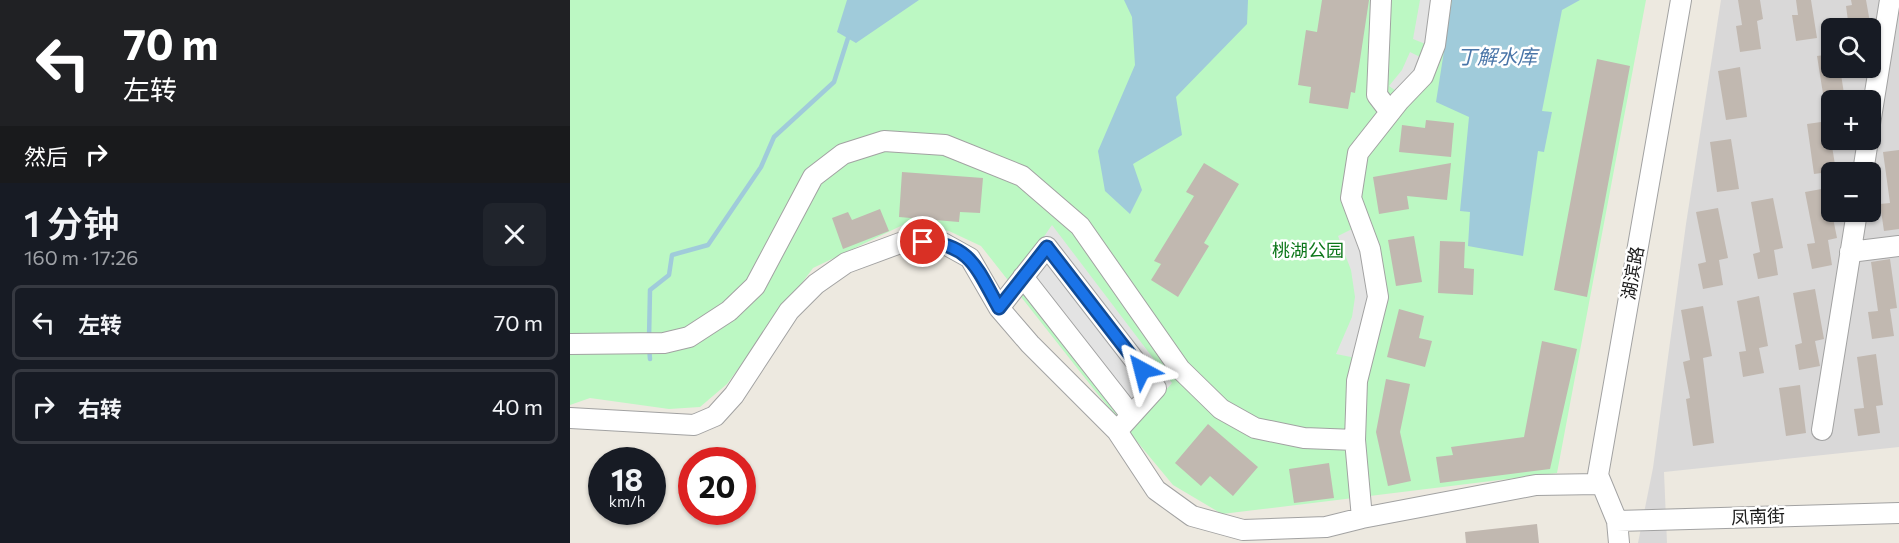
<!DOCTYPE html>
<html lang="zh">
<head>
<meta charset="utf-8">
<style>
	:root { --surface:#171b24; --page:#20242c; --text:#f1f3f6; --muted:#9ea1a6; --line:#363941 }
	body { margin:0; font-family:Commissioner,"Noto Sans SC",sans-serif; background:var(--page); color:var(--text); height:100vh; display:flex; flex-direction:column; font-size:22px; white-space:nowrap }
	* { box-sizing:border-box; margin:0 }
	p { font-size:20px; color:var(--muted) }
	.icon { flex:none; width:33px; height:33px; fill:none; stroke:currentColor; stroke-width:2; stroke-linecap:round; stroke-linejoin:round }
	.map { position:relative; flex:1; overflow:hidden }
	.side { display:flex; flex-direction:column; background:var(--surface); width:570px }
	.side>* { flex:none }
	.top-card { background:#202124; color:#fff; overflow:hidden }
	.tools { position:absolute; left:1251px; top:18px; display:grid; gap:12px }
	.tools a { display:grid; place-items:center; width:60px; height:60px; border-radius:9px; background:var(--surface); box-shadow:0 2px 4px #0004; font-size:30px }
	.speed { position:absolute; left:18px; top:447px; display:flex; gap:12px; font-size:30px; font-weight:700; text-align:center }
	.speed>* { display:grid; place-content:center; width:78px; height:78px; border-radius:50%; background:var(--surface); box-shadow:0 2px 4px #0004; line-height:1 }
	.speed small { font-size:15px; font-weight:400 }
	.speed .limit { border:9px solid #d22; background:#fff; color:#111 }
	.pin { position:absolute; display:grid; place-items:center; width:51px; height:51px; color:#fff; margin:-26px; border:3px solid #fff; border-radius:50%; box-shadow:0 2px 6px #0007 }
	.me { position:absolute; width:66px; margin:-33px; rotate:322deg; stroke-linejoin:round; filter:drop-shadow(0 0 4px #0008) }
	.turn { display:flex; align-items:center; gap:21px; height:126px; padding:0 24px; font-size:27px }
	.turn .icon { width:78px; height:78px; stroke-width:2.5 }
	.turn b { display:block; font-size:42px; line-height:51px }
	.then { display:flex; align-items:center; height:57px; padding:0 24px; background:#0003; gap:12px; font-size:22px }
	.round { display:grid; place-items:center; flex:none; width:63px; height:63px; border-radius:9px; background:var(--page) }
	.overview { display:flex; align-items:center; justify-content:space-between; height:102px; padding:0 24px }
	h1 { font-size:36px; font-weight:600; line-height:45px }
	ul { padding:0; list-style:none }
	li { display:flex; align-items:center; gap:18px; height:75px; margin:0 12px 9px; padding:0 12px; border:3px solid var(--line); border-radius:9px }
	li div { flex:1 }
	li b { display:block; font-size:22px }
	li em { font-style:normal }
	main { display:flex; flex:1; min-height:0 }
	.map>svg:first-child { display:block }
</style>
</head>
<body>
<main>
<section class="side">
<div class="top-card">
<div class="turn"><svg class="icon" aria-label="left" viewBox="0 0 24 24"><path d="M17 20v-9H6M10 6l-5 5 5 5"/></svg><div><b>70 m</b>左转</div></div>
<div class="then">然后<svg class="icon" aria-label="right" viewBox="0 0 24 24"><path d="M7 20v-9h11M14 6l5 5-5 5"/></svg></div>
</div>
<div class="overview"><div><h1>1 分钟</h1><p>160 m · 17:26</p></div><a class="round"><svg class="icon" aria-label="close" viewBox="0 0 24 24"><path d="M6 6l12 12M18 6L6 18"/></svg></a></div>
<ul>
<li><svg class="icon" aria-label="left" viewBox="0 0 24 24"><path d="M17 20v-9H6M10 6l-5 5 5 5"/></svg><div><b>左转</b></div><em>70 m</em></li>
<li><svg class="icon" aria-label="right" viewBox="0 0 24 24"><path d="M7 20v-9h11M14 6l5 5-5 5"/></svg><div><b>右转</b></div><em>40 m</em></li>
</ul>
</section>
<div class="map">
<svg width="1329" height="543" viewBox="0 0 1329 543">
	<rect width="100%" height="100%" fill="#ede9e0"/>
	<!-- residential -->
	<path fill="#d9d8d8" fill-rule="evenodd" d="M 1151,0 L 1329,0 L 1329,447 L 1094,472 L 1097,543 L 1068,543 L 1083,468 L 1116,224 ZM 1262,28 L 1300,28 L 1300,68 L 1262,68 ZM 1262,100 L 1300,100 L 1300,140 L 1262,140 ZM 1262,172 L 1300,172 L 1300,212 L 1262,212 Z"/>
	<!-- park -->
	<path fill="#bcf8c3" d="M 0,0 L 1076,0 L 987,473 L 652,514 L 603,485 L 526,392 L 411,246 L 379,231 L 337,223 L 243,268 L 157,384 L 130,407 L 99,409 L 20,398 L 0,405 Z"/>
	<!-- parking -->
	<path fill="#e3e3e3" d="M 850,0 L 866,0 L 858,45 L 843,39 Z
		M 840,52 L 854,59 L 829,93 L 819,86 L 832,70 Z
		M 482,225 L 602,383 L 563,428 L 443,281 Z
		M 784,228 L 803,291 L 786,358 L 766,354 L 782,317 L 785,297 L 781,270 L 768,236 Z"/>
	<!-- water -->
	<path fill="#a0cbda" d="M 277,0 L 349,0 L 286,43 L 267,32 Z
		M 554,0 L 678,0 L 677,24 L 606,97 L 612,135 L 563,164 L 572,190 L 560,214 L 535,191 L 528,151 L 565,65 L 562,17 Z
		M 882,0 L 1010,0 L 992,10 L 972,111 L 982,112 L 974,152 L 968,151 L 953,256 L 898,246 L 900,212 L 890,211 L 899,117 L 866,102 Z"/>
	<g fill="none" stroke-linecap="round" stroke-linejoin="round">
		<!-- stream -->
		<path stroke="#a0cbda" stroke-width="4.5" d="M 79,339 L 80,290 L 99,275 L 102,255 L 138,245 L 191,167 L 204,137 L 264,82 L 278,38
			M 79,347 L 80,359"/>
	</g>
	<!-- building -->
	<path fill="#c1b8b0" d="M 752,0 L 799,0 L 785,93 L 781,92 L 778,109 L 739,103 L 741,87 L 728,85 L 736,30 L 747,32 Z
		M 1168,0 L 1190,0 L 1193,19 L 1187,21 L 1191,49 L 1170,52 L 1166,26 L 1172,25 Z
		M 1226,0 L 1241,0 L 1247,38 L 1226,41 L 1222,15 L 1228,15 Z
		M 1281,0 L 1296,0 L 1301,28 L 1279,28 L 1276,6 L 1282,5 Z
		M 1262,54 L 1262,68 L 1270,68 L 1275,100 L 1254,100 L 1247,56 Z
		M 1027,59 L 1060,66 L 1017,297 L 984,290 Z
		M 1170,67 L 1177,117 L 1156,120 L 1148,71 Z
		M 856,120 L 884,123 L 881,157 L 829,152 L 832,125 L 855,128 Z
		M 1258,121 L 1266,171 L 1244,174 L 1237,124 Z
		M 1161,139 L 1169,189 L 1147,192 L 1140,142 Z
		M 1329,150 L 1329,229 L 1314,231 L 1310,204 L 1320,203 L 1313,152 Z
		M 634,163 L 669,184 L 634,243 L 639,246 L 608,297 L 581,280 L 591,264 L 584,261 L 624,196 L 616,192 Z
		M 881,163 L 877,200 L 837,196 L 839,209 L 809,214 L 803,177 Z
		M 332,172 L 413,178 L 410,213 L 390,212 L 389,222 L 329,217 Z
		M 1257,188 L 1267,238 L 1258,240 L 1262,265 L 1242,269 L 1237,244 L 1245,243 L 1235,192 Z
		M 1203,198 L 1213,248 L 1204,250 L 1208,275 L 1188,279 L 1183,254 L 1190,252 L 1181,202 Z
		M 1148,208 L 1158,258 L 1149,260 L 1153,285 L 1133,289 L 1128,264 L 1136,262 L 1126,212 Z
		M 310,209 L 319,231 L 273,249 L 262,218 L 278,212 L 282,220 Z
		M 844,236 L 852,282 L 826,286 L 818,240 Z
		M 870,241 L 895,242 L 894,268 L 904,269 L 903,295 L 868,293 Z
		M 1320,259 L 1327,308 L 1320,309 L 1324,336 L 1302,339 L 1298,312 L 1308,311 L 1301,262 Z
		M 1245,289 L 1254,339 L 1245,341 L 1250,366 L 1229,370 L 1225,345 L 1232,343 L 1223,293 Z
		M 1189,296 L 1198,346 L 1189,348 L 1194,373 L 1173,377 L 1169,352 L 1176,351 L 1167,301 Z
		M 1133,306 L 1142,356 L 1133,358 L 1144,443 L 1123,446 L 1116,399 L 1120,398 L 1113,362 L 1120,360 L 1111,310 Z
		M 829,309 L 854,316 L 849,338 L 862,341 L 855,367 L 817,357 Z
		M 972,341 L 1007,349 L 980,469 L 870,483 L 866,457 L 883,455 L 881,447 L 954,437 Z
		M 1306,354 L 1313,405 L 1306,406 L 1310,433 L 1288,436 L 1284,409 L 1294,408 L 1287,357 Z
		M 816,379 L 840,384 L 830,432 L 841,481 L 818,486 L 806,432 Z
		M 1230,385 L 1236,433 L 1216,436 L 1209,388 Z
		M 638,424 L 688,467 L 663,496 L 640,476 L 631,486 L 605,463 Z
		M 759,463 L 764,498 L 724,503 L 719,469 Z
		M 967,524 L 969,543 L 896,543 L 895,532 Z"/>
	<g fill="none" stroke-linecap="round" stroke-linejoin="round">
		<!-- minor casing -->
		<g stroke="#a2a2a2" stroke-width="22">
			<path id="minor" d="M 811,0 L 807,95 L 820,112
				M 1300,124 L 1320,0
				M 1293,172 L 1298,140
				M 1280,252 L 1329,246
				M 453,277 L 561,415
				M 429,308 L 477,247 L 586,388 L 547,431
				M 0,344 L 94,343 L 119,337 L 159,311 L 185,286 L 243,177 L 273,154 L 314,141 L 375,145 L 452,176 L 510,226 L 610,369 L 651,409 L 685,428 L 734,438 L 785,440
				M 0,418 L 124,425 L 145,416 L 164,395 L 219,311 L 246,284 L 276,263 L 333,242 L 373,243 L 400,258 L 429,308 L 460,344 L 547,431 L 586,490 L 622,516 L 673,530 L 756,527 L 792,518 L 966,485 L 1029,484
				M 1252,430 L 1287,212
				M 792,518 L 785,440 L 787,381 L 808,297 L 800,249 L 781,198 L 788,153 L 829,101 L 853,76 L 865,45 L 871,0
				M 1047,521 L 1329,513
				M 1049,543 L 1047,521 L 1028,475 L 1111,0"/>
		</g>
		<!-- minor -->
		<use href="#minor" stroke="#fff" stroke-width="20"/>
	</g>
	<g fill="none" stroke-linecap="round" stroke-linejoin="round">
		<!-- route casing -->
		<g stroke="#114b97" stroke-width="15">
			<path id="route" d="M 353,242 C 401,243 408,271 429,308 L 477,247 L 572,370"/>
		</g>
		<!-- route -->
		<use href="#route" stroke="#1a73e8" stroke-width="10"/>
	</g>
	<g text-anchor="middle" stroke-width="5" stroke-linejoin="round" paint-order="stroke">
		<!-- park labels -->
		<g font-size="18" fill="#0c7619" stroke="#fff">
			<text x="738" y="257">桃湖公园</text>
		</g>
		<!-- street labels -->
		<g font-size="18" fill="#1b1b1b" stroke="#fff">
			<text transform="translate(1063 273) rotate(-80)" y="6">湖滨路</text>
			<text transform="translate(1188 517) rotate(-2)" y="6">凤南街</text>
		</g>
		<!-- water labels -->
		<g font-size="20" font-style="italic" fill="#4975a8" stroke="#fff">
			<text x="927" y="64">丁解水库</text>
		</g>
	</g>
</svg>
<div class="tools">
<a><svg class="icon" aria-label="search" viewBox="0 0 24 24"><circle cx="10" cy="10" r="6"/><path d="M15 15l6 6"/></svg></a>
<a>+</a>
<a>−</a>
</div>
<div class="speed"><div>18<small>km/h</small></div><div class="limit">20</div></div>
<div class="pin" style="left:353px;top:242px;background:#d93025"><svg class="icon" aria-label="arrive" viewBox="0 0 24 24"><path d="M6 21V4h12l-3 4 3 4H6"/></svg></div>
<svg class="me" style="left:572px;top:370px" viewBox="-20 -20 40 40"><path d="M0-17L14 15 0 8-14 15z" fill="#1a73e8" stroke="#fff" stroke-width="4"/></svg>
</div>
</main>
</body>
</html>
